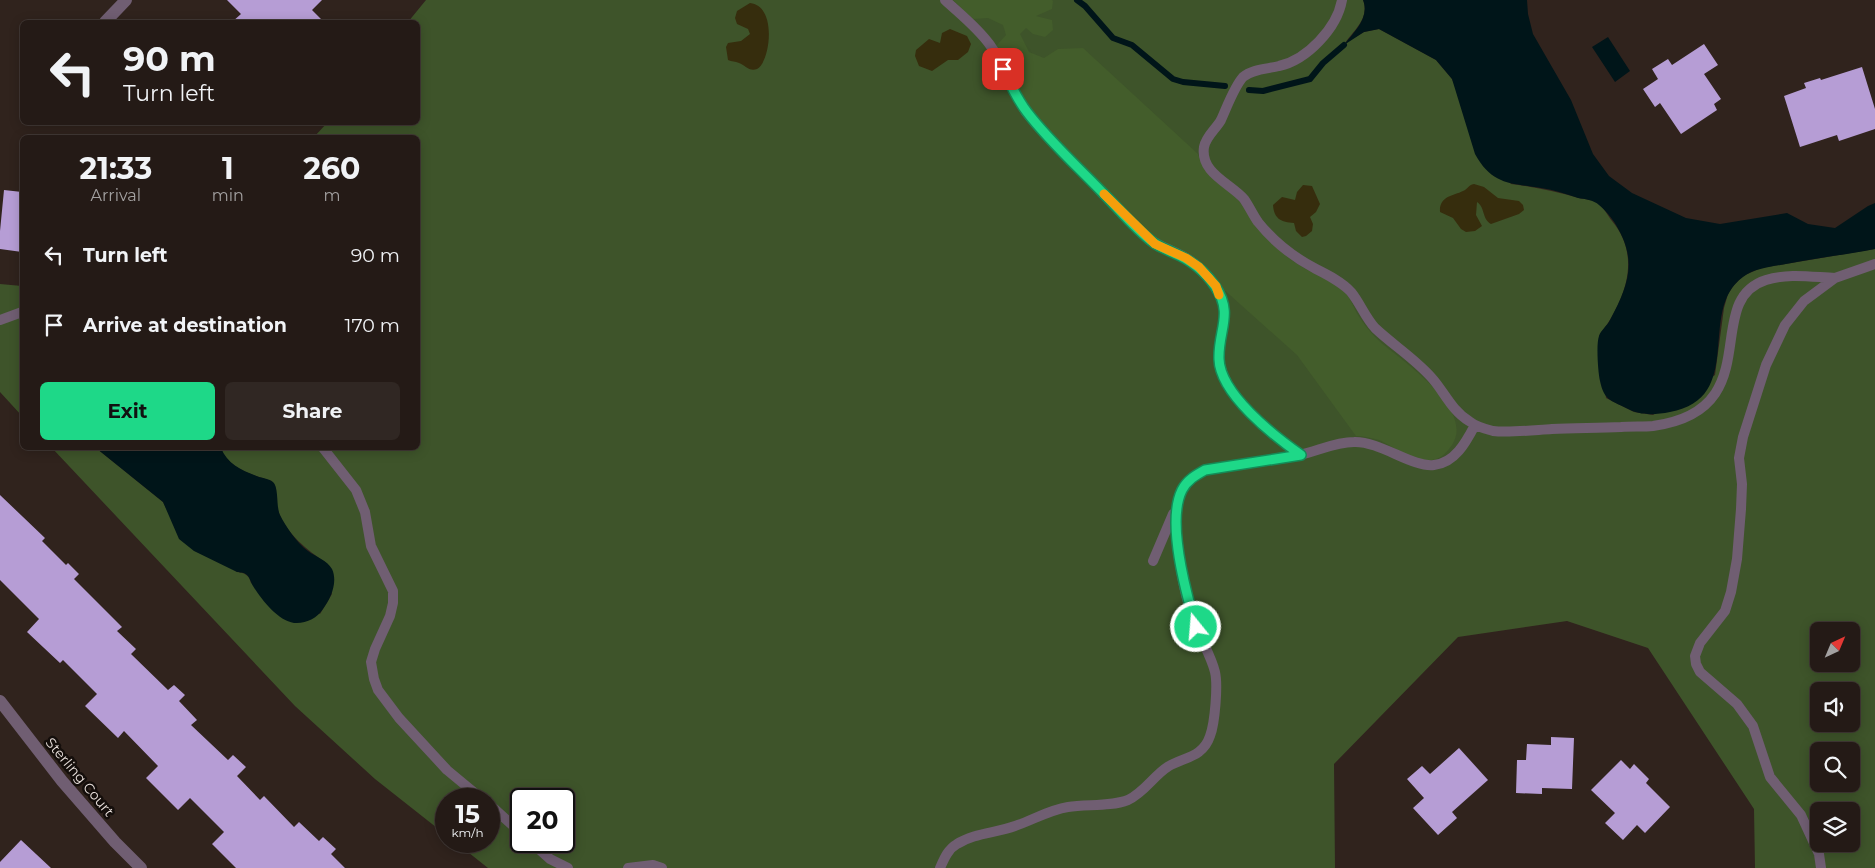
<!DOCTYPE html>
<html lang="en">
<head>
<meta charset="utf-8">
<style>
	:root { --surface:#241a16; --page:#302723; --text:#f1f3f6; --muted:#a3a1a1; --line:#413835; --accent:#1ed888 }
	body { margin:0; font-family:Montserrat,sans-serif; background:var(--page); color:var(--text); height:100vh; display:flex; flex-direction:column; font-size:19px; white-space:nowrap }
	* { box-sizing:border-box; margin:0 }
	p { font-size:16px; color:var(--muted) }
	.icon { flex:none; width:28px; height:28px; fill:none; stroke:currentColor; stroke-width:2; stroke-linecap:round; stroke-linejoin:round }
	.map { position:relative; flex:1; overflow:hidden }
	.panel { position:absolute; left:20px; top:135px; width:400px; height:315px; display:flex; flex-direction:column; background:var(--surface); border-radius:8px; box-shadow:0 2px 12px #0003,0 0 0 1px var(--line) }
	.panel>* { flex:none }
	.guide { position:absolute; left:20px; top:20px; width:400px; height:105px; border-radius:8px; box-shadow:0 2px 12px #0003,0 0 0 1px var(--line); background:#241a16; color:var(--text); overflow:hidden }
	.needle { width:32px; rotate:44deg }
	.fabs { position:absolute; left:1810px; top:622px; display:grid; gap:10px }
	.fabs a { display:grid; place-items:center; width:50px; height:50px; border-radius:8px; background:var(--surface); box-shadow:0 2px 12px #0003,0 0 0 1px var(--line); font-size:25px }
	.speed { position:absolute; left:435px; top:788px; display:flex; gap:10px; font-size:25px; font-weight:700; text-align:center }
	.speed>* { display:grid; place-content:center; width:65px; height:65px; border-radius:50%; background:var(--surface); box-shadow:0 2px 12px #0003,0 0 0 1px var(--line); line-height:1 }
	.speed small { font-size:12px; font-weight:400 }
	.speed .limit { border:2px solid #111; border-radius:8px; background:#fff; color:#111 }
	.pin { position:absolute; display:grid; place-items:center; width:42px; height:42px; color:#fff; margin:-21px; border-radius:10px; box-shadow:0 2px 8px #0006 }
	.me { position:absolute; width:55px; margin:-28px; rotate:343deg; stroke-linejoin:round; filter:drop-shadow(0 0 4px #0008) }
	.turn { display:flex; align-items:center; gap:18px; height:105px; padding:0 20px; font-size:22px }
	.turn .icon { width:65px; height:65px; stroke-width:2.5 }
	.turn b { display:block; font-size:35px; line-height:42px }
	.eta { display:flex; justify-content:space-evenly; align-items:center; height:85px; text-align:center }
	.eta b { font-size:30px; font-weight:700; line-height:35px }
	.button { display:flex; gap:10px; margin-top:auto; padding:10px 20px }
	.button a { flex:1; height:58px; border-radius:8px; background:var(--accent); color:#111; font-size:20px; font-weight:700; line-height:58px; text-align:center }
	.button a+a { background:var(--page); color:var(--text) }
	ul { padding:0; list-style:none }
	li { display:flex; align-items:center; gap:15px; height:70px; padding:0 20px }
	li div { flex:1 }
	li b { display:block; font-size:19px }
	li em { font-style:normal }
	.map>svg:first-child { display:block }
</style>
</head>
<body>
<div class="map">
<svg width="1875" height="868" viewBox="0 0 1875 868">
	<rect width="100%" height="100%" fill="#30231d"/>
	<!-- green -->
	<path fill="#3e542a" fill-rule="evenodd" d="M 426,0 L 1363,0 C 1370,18 1354,30 1345,43 L 1364,32 L 1379,29 L 1436,60 L 1452,79 L 1459,96 L 1511,184 C 1535,187 1556,192 1579,198 C 1584,199 1593,200 1598,203 C 1603,206 1608,216 1612,221 C 1643,258 1624,302 1599,336 L 1606,398 L 1634,412 L 1653,415 L 1715,375 L 1724,308 L 1728,294 L 1734,285 L 1743,276 L 1761,268 L 1875,249 L 1875,868 L 1755,868 L 1754,809 L 1648,648 L 1567,621 L 1458,637 L 1334,764 L 1335,868 L 488,868 L 454,841 L 489,841 L 489,799 L 446,799 L 446,835 L 375,779 L 295,706 L 52,448 L 96,448 L 163,502 L 169,514 L 237,572 C 245,573 249,575 251,583 L 320,614 L 332,594 L 325,562 C 307,550 287,534 279,513 C 275,503 274,491 272,481 C 253,475 228,469 221,448 L 418,448 L 418,138 L 314,137 L 327,123 L 418,122 L 418,22 L 408,22 ZM 1819,631 L 1851,631 L 1851,664 L 1819,664 ZM 1819,691 L 1851,691 L 1851,724 L 1819,724 ZM 1819,751 L 1851,751 L 1851,784 L 1819,784 ZM 521,799 L 564,799 L 564,841 L 521,841 ZM 1819,811 L 1851,811 L 1851,844 L 1819,844 Z
		M 0,284 L 22,286 L 22,416 L 0,392 Z"/>
	<!-- forest -->
	<path fill="#435d2b" d="M 953,0 L 1052,0 L 1053,1 L 1052,9 L 1036,16 L 1052,20 L 1053,30 L 1045,37 L 1033,34 L 1026,28 L 1020,34 L 1029,52 L 1044,58 L 1058,49 L 1083,48 L 1198,154 C 1206,179 1217,177 1232,193 C 1248,210 1258,231 1275,246 C 1282,253 1291,260 1299,265 C 1314,275 1335,281 1347,295 C 1352,301 1354,309 1358,315 C 1363,323 1370,332 1377,339 C 1400,360 1476,408 1452,445 C 1447,452 1441,459 1432,460 C 1414,462 1394,447 1379,440 C 1371,438 1364,436 1356,436 L 1297,355 L 1221,287 L 1213,275 L 1196,258 L 1157,238 L 1141,225 L 1068,152 L 1033,113 L 1020,96 L 996,46 L 1006,35 L 1003,25 L 988,18 L 973,19 Z"/>
	<!-- sand -->
	<path fill="#362d0d" d="M 750,3 C 778,6 770,63 757,69 C 749,72 745,65 739,63 C 735,61 732,62 728,60 L 726,47 L 728,43 L 741,41 L 750,34 L 748,29 L 737,24 L 735,18 L 737,11 Z
		M 950,29 L 967,36 L 971,44 L 968,52 L 958,60 L 948,60 L 932,71 L 919,66 L 915,56 L 916,50 L 929,39 L 940,43 L 942,33 Z
		M 1474,184 L 1484,187 L 1498,198 L 1519,201 L 1523,205 L 1524,210 L 1519,214 L 1491,224 C 1482,219 1485,207 1477,202 L 1476,215 L 1482,226 L 1475,231 L 1466,232 L 1461,229 L 1453,218 L 1440,212 C 1439,196 1453,196 1463,191 C 1468,189 1468,185 1474,184 Z
		M 1303,185 L 1312,186 L 1320,204 L 1316,212 L 1310,217 L 1313,224 L 1312,231 L 1306,236 L 1302,237 L 1296,231 L 1294,223 C 1281,222 1274,219 1273,205 L 1282,197 L 1295,200 L 1297,192 Z"/>
	<!-- water -->
	<path fill="#001519" d="M 1363,0 L 1527,0 L 1528,14 L 1533,34 L 1571,100 L 1593,154 L 1609,176 L 1632,193 L 1686,218 L 1720,224 L 1787,213 L 1808,224 L 1835,228 L 1868,206 L 1875,203 L 1875,249 C 1845,255 1815,258 1786,264 C 1771,267 1755,268 1743,277 C 1696,311 1747,398 1670,412 C 1654,415 1641,416 1626,408 C 1610,400 1604,400 1600,381 C 1598,372 1596,344 1599,336 C 1601,330 1607,326 1610,320 C 1628,286 1638,261 1616,225 C 1612,218 1605,210 1599,205 C 1594,200 1584,199 1578,198 C 1566,194 1554,190 1541,188 C 1510,183 1492,185 1475,154 L 1452,79 L 1436,60 L 1379,29 L 1364,32 L 1344,45 C 1354,32 1370,18 1363,0 Z
		M 1608,37 L 1630,71 L 1615,82 L 1592,47 Z
		M 96,448 L 221,448 C 227,464 243,471 259,477 C 263,478 269,479 273,482 C 279,487 276,507 280,515 C 286,527 297,543 308,551 C 316,557 327,560 332,569 C 338,582 331,598 323,609 C 317,618 306,624 294,623 C 278,621 261,599 253,586 C 250,581 250,576 244,573 C 243,573 238,572 237,572 L 194,551 L 179,539 L 163,502 Z"/>
	<g fill="none" stroke-linecap="round" stroke-linejoin="round">
		<!-- stream -->
		<path stroke="#001519" stroke-width="6" d="M 1077,0 L 1085,6 L 1113,38 L 1132,45 L 1173,79 L 1183,82 L 1225,86
			M 1249,90 L 1263,91 L 1310,79 L 1323,63 L 1344,45"/>
	</g>
	<!-- building -->
	<path fill="#b69dd5" d="M 227,0 L 322,0 L 312,10 L 324,22 L 232,22 L 241,14 Z
		M 1704,44 L 1718,65 L 1704,74 L 1721,99 L 1714,104 L 1717,110 L 1681,134 L 1660,103 L 1655,107 L 1643,89 L 1658,79 L 1652,69 L 1668,59 L 1672,65 Z
		M 1862,67 L 1875,109 L 1875,129 L 1839,141 L 1837,135 L 1800,147 L 1784,96 L 1806,88 L 1804,83 L 1820,78 L 1821,80 Z
		M 4,190 L 22,192 L 22,252 L 0,249 L 0,231 Z
		M 0,495 L 45,538 L 42,541 L 66,565 L 68,563 L 79,574 L 74,579 L 122,627 L 117,631 L 136,649 L 131,654 L 168,690 L 174,685 L 185,695 L 179,701 L 197,720 L 191,725 L 228,760 L 233,755 L 246,767 L 237,776 L 260,800 L 264,796 L 294,827 L 299,822 L 319,841 L 323,837 L 336,849 L 331,854 L 345,868 L 236,868 L 212,844 L 224,832 L 190,798 L 178,810 L 146,778 L 158,766 L 124,731 L 118,738 L 85,706 L 97,694 L 63,660 L 60,663 L 27,632 L 39,619 L 0,580 Z
		M 1551,737 L 1574,738 L 1572,789 L 1542,788 L 1542,794 L 1516,793 L 1517,760 L 1526,760 L 1527,744 L 1551,745 Z
		M 1459,748 L 1488,780 L 1452,812 L 1457,818 L 1438,835 L 1413,808 L 1424,798 L 1407,779 L 1422,766 L 1430,774 Z
		M 1621,760 L 1630,769 L 1634,764 L 1649,779 L 1646,783 L 1670,807 L 1645,833 L 1637,825 L 1623,840 L 1605,823 L 1615,813 L 1591,790 Z
		M 21,840 L 51,868 L 0,868 L 0,862 Z"/>
	<g fill="none" stroke-linecap="round" stroke-linejoin="round">
		<!-- lane -->
		<path stroke="#705e72" stroke-width="10" d="M 945,0 C 960,14 978,28 990,45 C 1005,66 1011,91 1026,112 C 1043,134 1063,153 1083,173 C 1104,194 1124,217 1147,237 C 1159,247 1173,250 1186,258 C 1197,264 1209,276 1216,287 C 1232,314 1221,325 1219,352 C 1217,393 1271,433 1301,455
			M 1342,0 C 1337,28 1307,60 1279,66 C 1267,69 1252,69 1243,77 C 1234,87 1227,107 1221,120 C 1216,129 1206,136 1204,147 C 1200,173 1230,183 1244,199 C 1249,206 1253,215 1258,222 C 1274,242 1293,257 1316,269 C 1328,275 1342,282 1351,292 C 1360,303 1365,317 1375,328 C 1393,345 1414,358 1431,377 C 1444,391 1451,410 1469,421 C 1475,426 1485,429 1493,431 C 1509,433 1535,430 1552,429 C 1575,428 1598,428 1621,427 C 1632,426 1643,427 1653,426 C 1770,410 1700,301 1766,280 C 1788,273 1812,277 1835,278
			M 0,320 L 22,312
			M 323,448 L 356,490 L 365,512 L 371,546 L 393,591 L 393,603 L 390,616 L 375,649 L 371,662 L 374,679 L 378,690 L 399,718 L 447,770 L 482,799
			M 1153,561 L 1173,514
			M 489,804 L 521,833
			M 530,841 L 550,859 L 568,868
			M 628,868 L 653,865 L 662,868
			M 940,868 C 944,859 948,849 957,844 C 974,833 996,833 1015,826 C 1033,820 1049,810 1068,807 C 1087,804 1110,807 1128,800 C 1145,792 1154,775 1169,766 C 1185,757 1203,757 1210,736 C 1215,723 1218,685 1215,672 C 1211,656 1202,642 1196,626 C 1184,597 1167,517 1182,489 C 1187,480 1197,475 1205,470 C 1236,465 1268,461 1299,455 C 1318,451 1335,442 1354,442 C 1380,441 1413,468 1434,465 C 1455,463 1466,442 1475,425
			M 1821,868 L 1819,854 L 1801,815 L 1770,777 L 1753,726 L 1737,704 L 1700,672 L 1696,664 L 1695,656 L 1700,643 L 1725,611 L 1731,592 L 1737,559 L 1741,509 L 1742,484 L 1739,458 L 1743,437 L 1766,365 L 1785,325 L 1804,301 L 1835,278 L 1875,264"/>
		<!-- street -->
		<path stroke="#705e72" stroke-width="12" d="M 105,22 L 126,0
			M 0,701 L 62,781 L 115,842 L 141,868"/>
	</g>
	<g fill="none" stroke-linecap="round" stroke-linejoin="round">
		<!-- route casing -->
		<g stroke="#148c58" stroke-width="12">
			<path id="route" d="M 1003,69 C 1010,84 1017,99 1027,112 C 1049,141 1077,166 1102,192 C 1119,209 1135,229 1154,243 C 1160,247 1168,250 1174,253 C 1191,260 1204,270 1215,286 C 1234,314 1218,330 1219,359 C 1220,394 1274,436 1301,455 L 1205,470 C 1196,475 1187,480 1182,490 C 1166,522 1186,593 1196,627"/>
		</g>
		<!-- route -->
		<use href="#route" stroke="#1ed888" stroke-width="9"/>
		<!-- slow -->
		<path stroke="#f59e0b" stroke-width="9" d="M 1104,194 L 1155,244 L 1186,258 L 1199,267 L 1216,286 L 1219,295"/>
	</g>
	<g text-anchor="middle" stroke-width="5" stroke-linejoin="round" paint-order="stroke">
		<!-- street labels -->
		<g font-size="14" fill="#e9e0dc" stroke="#140e0b">
			<text transform="translate(80 777) rotate(50)" y="5">Sterling Court</text>
		</g>
	</g>
</svg>
<div class="fabs">
<a><svg class="needle" viewBox="-14 -14 28 28"><path d="M0-13l5 13h-10z" fill="#e53935"/><path d="M0 13l5-13h-10z" fill="#a3a1a1"/></svg></a>
<a><svg class="icon" aria-label="sound" viewBox="0 0 24 24"><path d="M4 9h4l5-4v14l-5-4H4zM17 9q2 3 0 6"/></svg></a>
<a><svg class="icon" aria-label="search" viewBox="0 0 24 24"><circle cx="10" cy="10" r="6"/><path d="M15 15l6 6"/></svg></a>
<a><svg class="icon" aria-label="layers" viewBox="0 0 24 24"><path d="M12 4l9 5-9 5-9-5zM3 14l9 5 9-5"/></svg></a>
</div>
<div class="speed"><div>15<small>km/h</small></div><div class="limit">20</div></div>
<div class="pin" style="left:1003px;top:69px;background:#d93025"><svg class="icon" aria-label="arrive" viewBox="0 0 24 24"><path d="M6 21V4h12l-3 4 3 4H6"/></svg></div>
<svg class="me" style="left:1196px;top:627px" viewBox="-20 -20 40 40"><circle r="17" fill="#1ed888" stroke="#fff" stroke-width="3"/><path d="M0-11L8 9 0 5-8 9z" fill="#fff"/></svg>
<div class="guide">
<div class="turn"><svg class="icon" aria-label="left" viewBox="0 0 24 24"><path d="M17 20v-9H6M10 6l-5 5 5 5"/></svg><div><b>90 m</b>Turn left</div></div>
</div>
<section class="panel">
<div class="eta">
<div><b>21:33</b><p>Arrival</p></div>
<div><b>1</b><p>min</p></div>
<div><b>260</b><p>m</p></div>
</div>
<ul>
<li><svg class="icon" aria-label="left" viewBox="0 0 24 24"><path d="M17 20v-9H6M10 6l-5 5 5 5"/></svg><div><b>Turn left</b></div><em>90 m</em></li>
<li><svg class="icon" aria-label="arrive" viewBox="0 0 24 24"><path d="M6 21V4h12l-3 4 3 4H6"/></svg><div><b>Arrive at destination</b></div><em>170 m</em></li>
</ul>
<div class="button"><a>Exit</a><a>Share</a></div>
</section>
</div>
</body>
</html>
